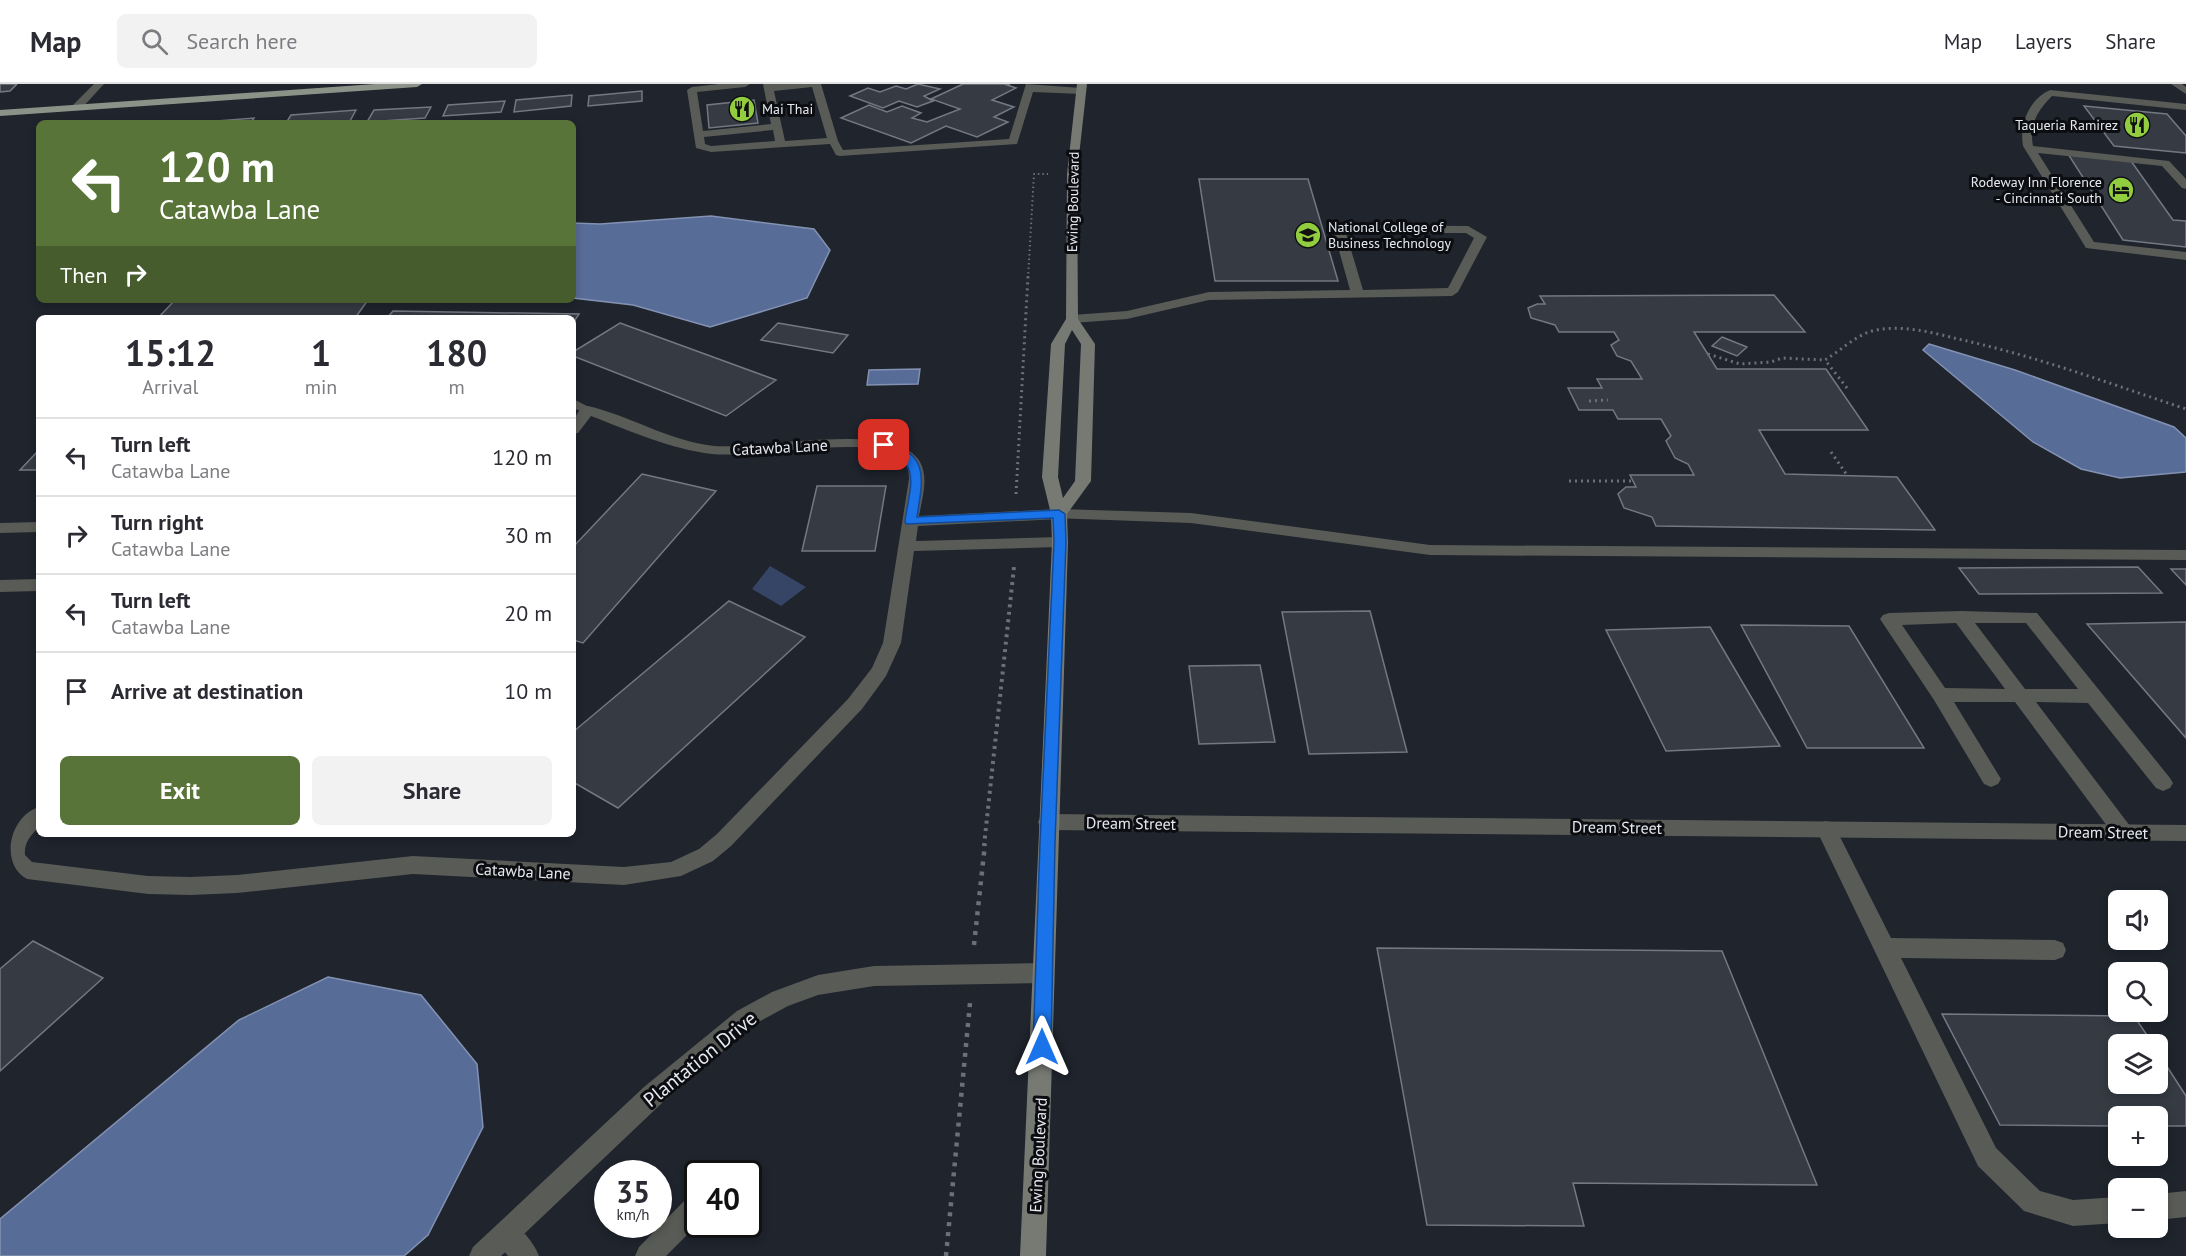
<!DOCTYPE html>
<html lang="en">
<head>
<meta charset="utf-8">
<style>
	:root { --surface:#fff; --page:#f2f2f3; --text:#2b2b33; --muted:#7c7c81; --line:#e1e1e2; --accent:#597438 }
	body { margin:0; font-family:"PT Sans",sans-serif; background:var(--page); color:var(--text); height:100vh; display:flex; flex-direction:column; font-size:22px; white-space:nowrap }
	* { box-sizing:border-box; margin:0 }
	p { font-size:20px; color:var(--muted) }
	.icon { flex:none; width:33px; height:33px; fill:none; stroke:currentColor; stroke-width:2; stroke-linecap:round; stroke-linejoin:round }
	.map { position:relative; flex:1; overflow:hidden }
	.sheet { position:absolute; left:36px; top:231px; width:540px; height:522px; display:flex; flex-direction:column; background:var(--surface); border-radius:9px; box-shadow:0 3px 9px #0003 }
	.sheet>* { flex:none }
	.hud { position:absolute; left:36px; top:36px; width:540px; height:183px; border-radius:9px; box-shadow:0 3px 9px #0003; background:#597438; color:#fff; overflow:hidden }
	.fabs { position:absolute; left:2108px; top:806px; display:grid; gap:12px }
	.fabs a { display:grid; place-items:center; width:60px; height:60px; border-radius:9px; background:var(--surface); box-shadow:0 3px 9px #0003; font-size:30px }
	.speed { position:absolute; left:594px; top:1076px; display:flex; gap:12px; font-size:30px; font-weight:700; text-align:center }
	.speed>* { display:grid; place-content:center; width:78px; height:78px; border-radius:50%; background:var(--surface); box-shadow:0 3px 9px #0003; line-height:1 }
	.speed small { font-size:15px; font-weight:400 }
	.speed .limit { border:3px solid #111; border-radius:9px; background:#fff; color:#111 }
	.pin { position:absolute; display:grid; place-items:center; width:51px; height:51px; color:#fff; margin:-26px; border-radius:12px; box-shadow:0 3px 9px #0006 }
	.me { position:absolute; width:66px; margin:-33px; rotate:0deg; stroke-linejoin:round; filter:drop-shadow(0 0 4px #0008) }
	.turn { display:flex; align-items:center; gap:21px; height:126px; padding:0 24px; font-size:27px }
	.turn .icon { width:78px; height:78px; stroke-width:2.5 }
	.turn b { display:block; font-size:42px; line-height:51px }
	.then { display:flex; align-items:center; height:57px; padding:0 24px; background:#0003; gap:12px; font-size:22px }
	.eta { display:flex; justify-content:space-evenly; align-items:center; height:102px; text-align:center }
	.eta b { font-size:36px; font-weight:700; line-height:42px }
	.button { display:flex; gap:12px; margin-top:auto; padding:12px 24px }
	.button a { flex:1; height:69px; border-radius:9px; background:var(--accent); color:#fff; font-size:24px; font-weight:700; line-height:69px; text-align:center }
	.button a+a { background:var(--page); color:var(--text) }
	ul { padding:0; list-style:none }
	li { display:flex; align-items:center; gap:18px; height:78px; padding:0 24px; border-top:2px solid var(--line) }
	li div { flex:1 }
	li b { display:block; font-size:22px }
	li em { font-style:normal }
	header { display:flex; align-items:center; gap:36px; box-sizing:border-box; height:84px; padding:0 30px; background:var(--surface); border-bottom:2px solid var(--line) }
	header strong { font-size:28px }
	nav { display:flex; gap:33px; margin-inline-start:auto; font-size:21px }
	.search { width:420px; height:54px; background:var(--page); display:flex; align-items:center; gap:15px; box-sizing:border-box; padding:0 21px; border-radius:9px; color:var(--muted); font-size:22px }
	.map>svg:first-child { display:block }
</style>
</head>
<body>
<header>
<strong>Map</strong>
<div class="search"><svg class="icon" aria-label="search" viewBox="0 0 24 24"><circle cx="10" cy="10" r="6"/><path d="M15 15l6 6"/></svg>Search here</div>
<nav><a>Map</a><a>Layers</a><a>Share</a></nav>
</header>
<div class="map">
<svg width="2186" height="1172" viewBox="0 0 2186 1172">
	<rect width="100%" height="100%" fill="#1f242d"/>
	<!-- green -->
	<path fill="#364566" d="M 770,482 L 806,503 L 781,522 L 752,505 Z"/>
	<!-- water -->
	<path fill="#586c98" stroke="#8392b2" stroke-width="1.5" d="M 711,132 L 814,145 L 830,166 L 807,214 L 710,243 L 633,221 L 573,214 L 573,139 L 600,140 Z
		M 1929,260 L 2015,286 L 2174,343 L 2186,354 L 2186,388 L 2120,394 L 2081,385 L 2033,358 L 1923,266 Z
		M 920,285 L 918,300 L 867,301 L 869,286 Z
		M 328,893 L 421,911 L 477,980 L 483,1043 L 428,1151 L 404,1172 L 0,1172 L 0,1135 L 239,936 Z"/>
	<!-- building -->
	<path fill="#353a43" stroke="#737883" stroke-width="1.5" d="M 0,0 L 17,0 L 10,7 L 0,8 Z
		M 918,0 L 940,5 L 924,12 L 933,17 L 917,23 L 899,17 L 883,24 L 850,12 L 868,4 L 880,8 L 896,2 L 906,5 Z
		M 963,0 L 1010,0 L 1007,1 L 1016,4 L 992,16 L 1014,23 L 994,33 L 1008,38 L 977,53 L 946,42 L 911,59 L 841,34 L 869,21 L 887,28 L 902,22 L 921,29 L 912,34 L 927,38 L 960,25 L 931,15 Z
		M 642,7 L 642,17 L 588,22 L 589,12 Z
		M 572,11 L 571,22 L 514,28 L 516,16 Z
		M 754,16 L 758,39 L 709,44 L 707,21 Z
		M 505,17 L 501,28 L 443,32 L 448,21 Z
		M 2084,22 L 2167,30 L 2186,52 L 2186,69 L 2114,62 Z
		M 431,23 L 425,34 L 367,38 L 374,26 Z
		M 356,26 L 350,37 L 286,39 L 291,31 Z
		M 254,34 L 251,39 L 190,39 Z
		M 2068,70 L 2131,77 L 2173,136 L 2186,137 L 2186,163 L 2123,156 Z
		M 1199,95 L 1308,95 L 1338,197 L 1215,197 Z
		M 1774,211 L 1805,248 L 1694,248 L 1717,285 L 1826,285 L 1868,346 L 1759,346 L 1785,390 L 1897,393 L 1935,446 L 1656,442 L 1652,433 L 1624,424 L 1618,410 L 1626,403 L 1636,403 L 1630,391 L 1694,391 L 1688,380 L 1675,374 L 1666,357 L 1671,352 L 1661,335 L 1618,335 L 1613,326 L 1579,326 L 1568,304 L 1602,304 L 1597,295 L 1642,295 L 1631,277 L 1617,272 L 1611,261 L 1619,256 L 1614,248 L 1559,248 L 1555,241 L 1531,234 L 1528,224 L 1537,220 L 1545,220 L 1540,212 Z
		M 175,216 L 368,216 L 355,234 L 158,234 Z
		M 393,227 L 579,230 L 573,239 L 573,234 L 387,234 Z
		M 620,239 L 776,296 L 726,332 L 573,272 L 573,268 Z
		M 778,239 L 848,251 L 833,269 L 761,256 Z
		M 1722,253 L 1747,263 L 1737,272 L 1712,262 Z
		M 39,366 L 39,386 L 20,386 Z
		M 642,390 L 716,407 L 583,559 L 573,556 L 573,463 Z
		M 817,402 L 886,402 L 875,467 L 802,467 Z
		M 2138,483 L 2162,509 L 1979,510 L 1959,484 Z
		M 2171,485 L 2186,485 L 2186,501 Z
		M 729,517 L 805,553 L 618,724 L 573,698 L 573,648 Z
		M 1370,527 L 1407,668 L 1309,670 L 1282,528 Z
		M 2186,538 L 2186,654 L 2087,540 Z
		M 1741,541 L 1849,542 L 1924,664 L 1807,664 Z
		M 1710,543 L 1780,662 L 1666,667 L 1606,546 Z
		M 1260,581 L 1275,658 L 1199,660 L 1189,582 Z
		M 33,857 L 103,894 L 0,987 L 0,885 Z
		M 1377,864 L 1722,867 L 1817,1101 L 1573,1099 L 1584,1142 L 1427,1141 Z
		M 1942,930 L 2134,932 L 2153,960 L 2118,960 L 2118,999 L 2157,999 L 2157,967 L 2186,1012 L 2186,1042 L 2157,1042 L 2157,1032 L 2118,1032 L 2118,1042 L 2000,1041 Z"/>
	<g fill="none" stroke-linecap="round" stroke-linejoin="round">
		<!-- path-far3 -->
		<path stroke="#6c7078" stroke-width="2" stroke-dasharray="1.5 3" stroke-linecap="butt" d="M 1028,194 L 1034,90 L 1048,90"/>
		<!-- path-far2 -->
		<path stroke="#6c7078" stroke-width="3" stroke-dasharray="2 4" stroke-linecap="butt" d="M 1708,270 L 1740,280 L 1771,278 L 1782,274 L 1825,276
			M 1847,304 L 1825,276 C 1840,267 1855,252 1872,247 C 1899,240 1931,248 1958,255 C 2036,272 2111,300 2186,325
			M 1589,317 L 1608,316
			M 1831,368 L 1847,391
			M 1569,397 L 1633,397
			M 1016,410 L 1028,192"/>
		<!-- path-far1 -->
		<path stroke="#6c7078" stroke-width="4" stroke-dasharray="3 4.5" stroke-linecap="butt" d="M 984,762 L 1014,483"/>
		<!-- path -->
		<path stroke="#6c7078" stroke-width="4.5" stroke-dasharray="4 6" stroke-linecap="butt" d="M 974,861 L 985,760
			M 946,1172 L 970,919"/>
		<!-- lane -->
		<path fill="#595b56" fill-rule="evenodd" d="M 719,0 L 750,0 L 745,3 L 697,8 L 703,47 L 771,40 L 763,0 L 821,0 L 838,57 L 843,66 L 1009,55 L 1026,0 L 1081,4 L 1086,7 L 1081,10 L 1033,8 L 1017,60 L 840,72 L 836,71 L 830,60 L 711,68 L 696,64 L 687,6 L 692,3 ZM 812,3 L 827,54 L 785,57 L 774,7 ZM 773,46 L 775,57 L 711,62 L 705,60 L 704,53 Z
			M 2171,0 L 2182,0 L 2186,3 L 2186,10 Z
			M 2050,6 L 2186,20 L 2186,26 L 2052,12 C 2037,27 2029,41 2033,62 L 2169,77 L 2186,95 L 2186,105 L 2182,104 L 2162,82 L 2038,69 L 2094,158 L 2186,168 L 2186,176 L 2086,164 L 2023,62 C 2019,41 2029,15 2050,6 Z
			M 1339,141 L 1468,142 L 1487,153 L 1458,208 L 1452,212 L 1209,216 L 1127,235 L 1072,239 L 1066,235 L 1072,231 L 1127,227 L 1209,208 L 1350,206 L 1333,145 ZM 1346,149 L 1466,149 L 1474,154 L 1448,204 L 1363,206 Z
			M 573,315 L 595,326 L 588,330 L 573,324 Z
			M 1059,425 L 1191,429 L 1430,461 L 2186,466 L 2186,476 L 1430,471 L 1191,439 L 1053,434 L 1051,430 L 1053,426 Z
			M 39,438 L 39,448 L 0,449 L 0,439 Z
			M 39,495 L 39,507 L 0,508 L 0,496 Z
			M 1961,527 L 2037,529 L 2170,694 L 2173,699 L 2170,704 L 2163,707 L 2156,704 L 2088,619 L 2036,618 L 2130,742 L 2133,748 L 2130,754 L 2123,756 L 2116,754 L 2015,618 L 1954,618 L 2001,695 L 1998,700 L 1991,703 L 1984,700 L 1934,616 L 1880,535 L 1883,531 L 1889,529 ZM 1956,539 L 2005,605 L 1945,604 L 1902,541 ZM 1975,539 L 2026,539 L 2078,605 L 2025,605 Z
			M 1826,737 L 1833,739 L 1891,854 L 2055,856 L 2063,859 L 2066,866 L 2063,873 L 2055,876 L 1901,874 L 1996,1064 L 2040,1107 L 2073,1116 L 2118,1113 L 2118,1139 L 2073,1142 L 2024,1127 L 1978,1082 L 1816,745 L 1819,739 Z
			M 2186,1107 L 2186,1133 L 2157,1136 L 2157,1110 Z
			M 698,1108 L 698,1140 L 666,1172 L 635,1172 L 639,1163 L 689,1112 Z
			M 506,1137 C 521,1143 533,1157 539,1172 L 508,1172 L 497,1159 L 493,1150 L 497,1141 Z"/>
		<!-- street -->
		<path fill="#595b56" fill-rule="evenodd" d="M 94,0 L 104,0 L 80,26 L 72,26 L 72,22 Z
			M 588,322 C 631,332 669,357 714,362 C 758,366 897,335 920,378 C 929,394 922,415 919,432 L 1059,425 L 1067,430 L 1059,435 L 918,442 L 916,457 L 1060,453 L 1066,454 L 1068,458 L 1066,462 L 1060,463 L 914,467 L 901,559 L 886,592 L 862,625 L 731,762 L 713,777 L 681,792 L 624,801 L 413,790 L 237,809 L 191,811 L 148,810 L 27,795 C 0,781 8,733 39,723 L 39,743 C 30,752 24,759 25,771 L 32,778 L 148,792 L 191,793 L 237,791 L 413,772 L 624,783 L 671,778 L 699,765 L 717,750 L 848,615 L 872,584 L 883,559 L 909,395 C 909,390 908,382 905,377 C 880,347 753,375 712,370 C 670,365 630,347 591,332 L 578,349 L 573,350 C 573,339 575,325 588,322 Z
			M 1048,730 L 2186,741 L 2186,757 L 1048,746 L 1041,744 L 1038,738 L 1041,732 Z
			M 1043,879 L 1051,882 L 1054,889 L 1051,896 L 1043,899 L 874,902 L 818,911 L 788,922 L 753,941 L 662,1019 L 501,1172 L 469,1172 L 473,1163 L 644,1003 L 737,927 L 772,908 L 818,891 L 874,882 Z"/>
		<!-- secondary -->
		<path fill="#767a73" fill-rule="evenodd" d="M 1077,0 L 1087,0 L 1077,90 L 1078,235 L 1095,260 L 1091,397 L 1067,430 L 1068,458 L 1046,1172 L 1020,1172 L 1052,458 L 1051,430 L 1042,393 L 1051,260 L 1066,235 L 1067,90 ZM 1072,246 L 1081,260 L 1075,397 L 1063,414 L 1058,393 L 1065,260 Z"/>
		<!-- primary -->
		<path fill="#8d9288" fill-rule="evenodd" d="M 375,0 L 422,0 L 417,3 L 0,32 L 0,26 Z"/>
	</g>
	<!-- route -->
	<path fill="#1a73e8" stroke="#114b97" stroke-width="1.5" d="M 884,357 C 930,370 923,394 917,433 L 1059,426 L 1065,430 L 1066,458 L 1055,759 L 1051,963 L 1049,969 L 1042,971 L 1036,969 L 1033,963 L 1040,759 L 1054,458 L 1053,434 L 906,440 L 905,437 C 910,400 923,379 880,363 L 880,358 Z"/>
	<!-- icons -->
	<defs>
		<g id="restaurant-disc" transform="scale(1.35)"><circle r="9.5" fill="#91cd3f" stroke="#0b0d11"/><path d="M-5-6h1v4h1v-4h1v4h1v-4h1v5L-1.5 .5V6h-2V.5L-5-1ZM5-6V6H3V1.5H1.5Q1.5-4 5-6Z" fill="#111"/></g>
		<g id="hotel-disc" transform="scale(1.35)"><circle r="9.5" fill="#91cd3f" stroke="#0b0d11"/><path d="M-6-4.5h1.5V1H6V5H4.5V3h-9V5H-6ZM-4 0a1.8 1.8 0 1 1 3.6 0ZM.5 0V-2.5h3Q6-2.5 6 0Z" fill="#111"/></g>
		<g id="university-disc" transform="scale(1.35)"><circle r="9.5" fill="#91cd3f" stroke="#0b0d11"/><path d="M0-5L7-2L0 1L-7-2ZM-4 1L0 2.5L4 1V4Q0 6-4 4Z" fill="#111"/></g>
	</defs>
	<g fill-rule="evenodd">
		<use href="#restaurant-disc" x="742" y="25"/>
		<use href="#restaurant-disc" x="2137" y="41"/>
		<use href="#hotel-disc" x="2121" y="106"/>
		<use href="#university-disc" x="1308" y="151"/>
	</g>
	<g text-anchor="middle" stroke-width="6" stroke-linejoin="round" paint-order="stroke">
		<!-- far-poi labels -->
		<g font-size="14" fill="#e6e9ef" stroke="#0b0d11" text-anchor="start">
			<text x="762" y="30">Mai Thai</text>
			<text x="2118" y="46" text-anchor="end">Taqueria Ramirez</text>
			<text x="2102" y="103" text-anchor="end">Rodeway Inn Florence<tspan x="2102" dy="16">- Cincinnati South</tspan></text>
			<text x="1328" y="148">National College of<tspan x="1328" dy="16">Business Technology</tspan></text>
		</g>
		<!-- far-street labels -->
		<g font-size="14" fill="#e6e9ef" stroke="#0b0d11">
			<text transform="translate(1073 118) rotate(-89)" y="5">Ewing Boulevard</text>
		</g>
		<!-- street labels -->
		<g font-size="16" fill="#e6e9ef" stroke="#0b0d11">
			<text transform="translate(780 363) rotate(-3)" y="6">Catawba Lane</text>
			<text transform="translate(1131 739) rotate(1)" y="6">Dream Street</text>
			<text transform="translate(1617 743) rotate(1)" y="6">Dream Street</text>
			<text transform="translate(2103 748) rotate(1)" y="6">Dream Street</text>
			<text transform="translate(523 787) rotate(3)" y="6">Catawba Lane</text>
			<text transform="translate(1038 1071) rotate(-87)" y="6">Ewing Boulevard</text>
		</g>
		<!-- near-street labels -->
		<g font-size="20" fill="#e6e9ef" stroke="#0b0d11">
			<text transform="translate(700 975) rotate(-39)" y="7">Plantation Drive</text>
		</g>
	</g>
</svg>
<div class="fabs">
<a><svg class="icon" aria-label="sound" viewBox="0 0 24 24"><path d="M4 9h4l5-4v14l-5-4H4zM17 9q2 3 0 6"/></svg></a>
<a><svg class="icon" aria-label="search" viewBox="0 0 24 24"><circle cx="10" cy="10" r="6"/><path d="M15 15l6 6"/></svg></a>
<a><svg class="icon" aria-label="layers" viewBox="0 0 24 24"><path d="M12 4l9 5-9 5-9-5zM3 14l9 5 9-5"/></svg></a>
<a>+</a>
<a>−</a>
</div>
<div class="speed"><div>35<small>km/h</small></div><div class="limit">40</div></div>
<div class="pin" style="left:884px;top:361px;background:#d93025"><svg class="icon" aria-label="arrive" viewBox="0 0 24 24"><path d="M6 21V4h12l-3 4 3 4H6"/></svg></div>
<svg class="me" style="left:1042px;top:963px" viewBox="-20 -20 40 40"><path d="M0-17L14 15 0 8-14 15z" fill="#1a73e8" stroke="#fff" stroke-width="4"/></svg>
<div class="hud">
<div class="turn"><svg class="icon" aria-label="left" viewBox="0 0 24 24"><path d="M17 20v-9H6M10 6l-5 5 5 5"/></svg><div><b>120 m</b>Catawba Lane</div></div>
<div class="then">Then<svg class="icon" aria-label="right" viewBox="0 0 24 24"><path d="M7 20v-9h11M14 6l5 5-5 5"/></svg></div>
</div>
<section class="sheet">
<div class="eta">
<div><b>15:12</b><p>Arrival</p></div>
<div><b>1</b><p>min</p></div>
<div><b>180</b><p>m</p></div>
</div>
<ul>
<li><svg class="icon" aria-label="left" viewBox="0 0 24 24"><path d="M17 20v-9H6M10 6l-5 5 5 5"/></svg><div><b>Turn left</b><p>Catawba Lane</p></div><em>120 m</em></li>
<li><svg class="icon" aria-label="right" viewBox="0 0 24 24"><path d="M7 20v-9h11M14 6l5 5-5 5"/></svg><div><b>Turn right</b><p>Catawba Lane</p></div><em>30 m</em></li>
<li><svg class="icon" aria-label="left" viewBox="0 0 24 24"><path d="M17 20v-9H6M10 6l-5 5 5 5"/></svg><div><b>Turn left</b><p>Catawba Lane</p></div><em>20 m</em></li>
<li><svg class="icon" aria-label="arrive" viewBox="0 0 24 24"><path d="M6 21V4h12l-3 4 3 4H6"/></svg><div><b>Arrive at destination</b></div><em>10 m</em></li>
</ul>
<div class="button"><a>Exit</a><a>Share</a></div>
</section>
</div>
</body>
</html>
